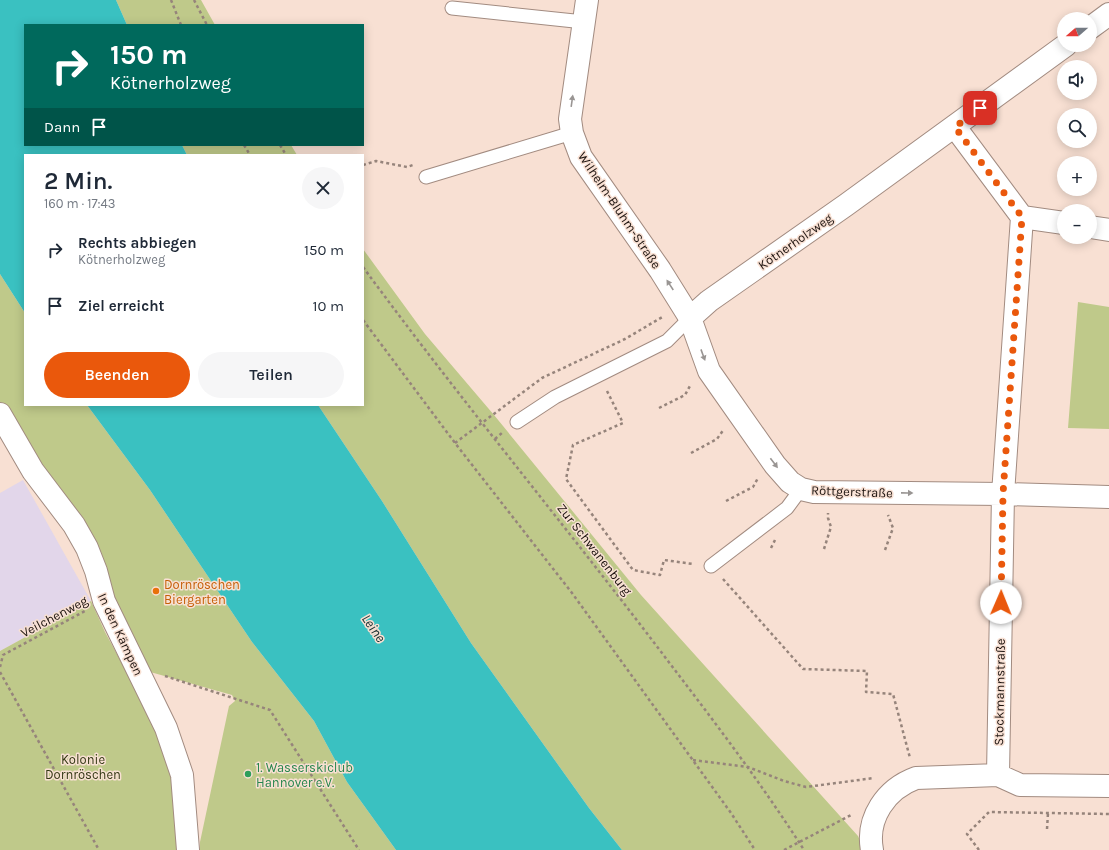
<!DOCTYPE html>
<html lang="de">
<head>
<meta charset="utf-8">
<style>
	:root { --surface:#fff; --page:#f6f6f7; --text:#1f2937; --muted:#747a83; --accent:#ea580c }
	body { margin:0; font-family:Karla,sans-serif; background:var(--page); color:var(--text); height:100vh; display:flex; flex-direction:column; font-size:15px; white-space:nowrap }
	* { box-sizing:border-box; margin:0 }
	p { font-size:13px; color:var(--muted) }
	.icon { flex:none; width:22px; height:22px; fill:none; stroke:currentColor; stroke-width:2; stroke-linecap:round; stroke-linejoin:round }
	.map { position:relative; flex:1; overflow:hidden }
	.drawer { position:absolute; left:24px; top:154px; width:340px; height:252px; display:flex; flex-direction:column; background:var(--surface); border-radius:0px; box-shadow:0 2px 10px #0003 }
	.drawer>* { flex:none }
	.banner { position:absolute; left:24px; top:24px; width:340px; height:122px; border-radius:0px; box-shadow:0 2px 10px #0003; background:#00695c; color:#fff; overflow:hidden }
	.needle { width:26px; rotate:250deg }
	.controls { position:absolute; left:1057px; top:12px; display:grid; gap:8px }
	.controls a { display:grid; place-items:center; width:40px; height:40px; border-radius:50%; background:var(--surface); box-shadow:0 2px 10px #0003; font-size:20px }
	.pin { position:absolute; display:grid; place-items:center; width:34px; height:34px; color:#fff; margin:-17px; border-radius:8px; box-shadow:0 2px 6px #0006 }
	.me { position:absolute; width:44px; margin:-22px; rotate:1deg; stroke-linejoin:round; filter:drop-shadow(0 0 3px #0008) }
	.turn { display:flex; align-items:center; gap:14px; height:84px; padding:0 20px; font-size:18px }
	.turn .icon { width:52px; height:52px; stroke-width:2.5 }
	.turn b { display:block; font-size:28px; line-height:34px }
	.then { display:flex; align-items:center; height:38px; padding:0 20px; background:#0003; gap:8px; font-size:15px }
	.round { display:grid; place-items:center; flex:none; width:42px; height:42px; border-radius:21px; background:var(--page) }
	.headline { display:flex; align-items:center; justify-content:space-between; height:68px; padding:0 20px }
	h1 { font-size:24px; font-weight:600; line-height:30px }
	.cta { display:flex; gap:8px; margin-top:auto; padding:8px 20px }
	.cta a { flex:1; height:46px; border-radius:24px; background:var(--accent); color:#fff; font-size:16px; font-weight:600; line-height:46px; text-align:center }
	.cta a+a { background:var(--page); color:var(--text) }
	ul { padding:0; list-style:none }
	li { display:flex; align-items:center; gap:12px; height:56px; padding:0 20px }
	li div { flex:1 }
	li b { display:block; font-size:15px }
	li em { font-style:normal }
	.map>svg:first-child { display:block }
</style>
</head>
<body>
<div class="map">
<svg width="1109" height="850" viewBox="0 0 1109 850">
	<rect width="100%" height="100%" fill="#f8e0d3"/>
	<!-- commercial -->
	<path fill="#e2d6ea" d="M 23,480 L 91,601 L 0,651 L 0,493 Z"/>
	<!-- green -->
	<path fill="#bfc98a" d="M 116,0 L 201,0 L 215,25 L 127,25 Z
		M 182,145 L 291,145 L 297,155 L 187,155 Z
		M 363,249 L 425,334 L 494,415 L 641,595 L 858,836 L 864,850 L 622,850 L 589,808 L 471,643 L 382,501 L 318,405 L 363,405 Z
		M 0,274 L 25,313 L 25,405 L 87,405 L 150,490 L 252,642 L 314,721 L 347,782 L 396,850 L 200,850 L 200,842 L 229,706 L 235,701 L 232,695 L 136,668 L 104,601 L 0,414 Z
		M 1078,302 L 1109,307 L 1109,429 L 1068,428 Z
		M 91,601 L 105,632 L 139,695 L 175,773 L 181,850 L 0,850 L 0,651 Z"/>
	<!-- water -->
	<path fill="#3ac1c1" d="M 0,0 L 116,0 L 127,25 L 25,25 L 25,145 L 182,145 L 187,155 L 25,155 L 25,313 L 0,274 Z
		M 87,405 L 318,405 L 382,501 L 471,643 L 589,808 L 622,850 L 396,850 L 347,782 L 314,721 L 252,642 L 150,490 Z"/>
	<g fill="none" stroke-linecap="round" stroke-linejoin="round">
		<!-- service casing -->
		<g stroke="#a28b80" stroke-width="15">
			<path id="service" d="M 452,8 L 584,22
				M 426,177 L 572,133
				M 517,422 L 555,397 L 667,341 L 690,318
				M 711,566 L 787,508 L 801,489"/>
		</g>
		<!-- minor casing -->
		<g stroke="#a28b80" stroke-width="24">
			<path id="minor" d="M 587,0 L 570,119 L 572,133 L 581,157 L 660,270 L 690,318 L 709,371 L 775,465 L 790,482 L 801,489 L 814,492 L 1003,494 L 1109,497
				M 1090,28 L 1109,14
				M 955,127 L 1022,217 L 1003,494 L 998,775
				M 1022,217 L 1064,223
				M 1090,227 L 1109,230
				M 690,318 L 709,301 L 846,205 L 1066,45
				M 0,414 L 33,471 L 74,525 L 87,548 L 96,571 L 104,601 L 166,728 L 182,775 L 188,850
				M 872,850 C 866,818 886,789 916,778 L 998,775 L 1020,785 L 1109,786"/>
		</g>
		<!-- path -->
		<path stroke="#96847b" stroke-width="2.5" stroke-dasharray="3 3" stroke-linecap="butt" d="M 171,0 L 181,25
			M 194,0 L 207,25
			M 244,145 L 250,155
			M 280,145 L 286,155
			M 363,165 L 376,161 L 407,167 L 413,165
			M 363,267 C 462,402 570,531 671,665 C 717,725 763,786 804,850
			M 363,320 L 455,443 L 572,593 L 731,813 L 755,850
			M 607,391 L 623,423 L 573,445 L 566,479 L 633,570 L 660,575 L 664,560 L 693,564
			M 659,408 L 685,395 L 691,384
			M 495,439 L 503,432
			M 455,443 L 542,378 L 625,339 L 664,316
			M 691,453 L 717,439 L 724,429
			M 726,501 L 753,487 L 758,478
			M 771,548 L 775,540
			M 824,549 L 831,527 L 828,518 L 828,513
			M 885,550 L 893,528 L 888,515
			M 723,579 L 803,669 L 867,671 L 866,692 L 893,694 L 910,758
			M 0,667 L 3,655 L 85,611
			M 0,672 L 99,850
			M 165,676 L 270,710 L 359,850
			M 693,760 L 748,767 L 784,781 L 806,787 L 874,778
			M 1047,829 L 1048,813
			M 784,850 L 853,814
			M 979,850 L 967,834 L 989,812 L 1109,814"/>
		<!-- service -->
		<use href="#service" stroke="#fff" stroke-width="13"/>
		<!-- minor -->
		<use href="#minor" stroke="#fff" stroke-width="22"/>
	</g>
	<!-- one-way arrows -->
	<defs><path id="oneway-solid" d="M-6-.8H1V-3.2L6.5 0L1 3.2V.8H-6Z"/></defs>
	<g fill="#999593">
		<use href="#oneway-solid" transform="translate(572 101) rotate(-82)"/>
		<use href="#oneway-solid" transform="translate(670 285) rotate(-123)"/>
		<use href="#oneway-solid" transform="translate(703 355) rotate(70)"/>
		<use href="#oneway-solid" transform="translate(774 463) rotate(53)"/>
		<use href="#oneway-solid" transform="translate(907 493) rotate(1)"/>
	</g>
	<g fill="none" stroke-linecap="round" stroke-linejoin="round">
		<!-- route -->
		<path stroke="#ea580c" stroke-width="7" stroke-dasharray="0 12.6" d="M 980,108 L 955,127 L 1022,217 L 1003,494 L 1001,603"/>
	</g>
	<!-- markers -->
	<circle fill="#e8710a" stroke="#f8e0d3" stroke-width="1.5" cx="156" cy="591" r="4"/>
	<circle fill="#2e9e5b" stroke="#f8e0d3" stroke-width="1.5" cx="248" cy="774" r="4"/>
	<g text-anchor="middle" stroke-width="3" stroke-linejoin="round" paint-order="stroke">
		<!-- street labels -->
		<g font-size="13" fill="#1c130f" stroke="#f8e0d3">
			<text transform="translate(620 210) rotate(56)" y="5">Wilhelm-Bluhm-Straße</text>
			<text transform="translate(795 241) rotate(-35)" y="5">Kötnerholzweg</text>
			<text transform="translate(852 491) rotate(2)" y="5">Röttgerstraße</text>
			<text transform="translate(595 549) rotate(52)" y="5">Zur Schwanenburg</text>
			<text transform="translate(54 616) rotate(-28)" y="5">Veilchenweg</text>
			<text transform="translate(121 634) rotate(65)" y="5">In den Kämpen</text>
			<text transform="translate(999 692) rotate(-89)" y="5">Stockmannstraße</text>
		</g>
		<!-- food labels -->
		<g font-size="13" fill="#c56008" stroke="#f8e0d3" text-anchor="start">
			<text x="164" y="589">Dornröschen<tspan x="164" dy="15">Biergarten</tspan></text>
		</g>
		<!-- park labels -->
		<g font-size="13" fill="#343914" stroke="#f8e0d3">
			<text x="83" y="764">Kolonie<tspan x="83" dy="15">Dornröschen</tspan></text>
		</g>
		<!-- leisure labels -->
		<g font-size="13" fill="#27864d" stroke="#f8e0d3" text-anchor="start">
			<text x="256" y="772">1. Wasserskiclub<tspan x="256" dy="15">Hannover e.V.</tspan></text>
		</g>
		<!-- water labels -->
		<g font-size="14" font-style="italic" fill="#203636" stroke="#f8e0d3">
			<text transform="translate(374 628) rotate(55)" y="5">Leine</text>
		</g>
	</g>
</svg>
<div class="controls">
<a><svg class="needle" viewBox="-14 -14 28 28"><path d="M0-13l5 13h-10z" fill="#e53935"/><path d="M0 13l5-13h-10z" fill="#747a83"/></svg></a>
<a><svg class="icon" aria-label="sound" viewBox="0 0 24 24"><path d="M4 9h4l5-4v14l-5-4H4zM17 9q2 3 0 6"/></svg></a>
<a><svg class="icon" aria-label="search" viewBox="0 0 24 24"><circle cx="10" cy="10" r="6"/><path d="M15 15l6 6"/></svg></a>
<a>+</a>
<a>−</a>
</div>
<div class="pin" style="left:980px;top:108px;background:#d93025"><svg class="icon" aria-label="arrive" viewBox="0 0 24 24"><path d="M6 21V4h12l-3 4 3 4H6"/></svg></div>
<svg class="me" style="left:1001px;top:603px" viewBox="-20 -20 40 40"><circle r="19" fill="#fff"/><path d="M0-13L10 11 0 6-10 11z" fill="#ea580c"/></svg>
<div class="banner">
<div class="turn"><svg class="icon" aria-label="right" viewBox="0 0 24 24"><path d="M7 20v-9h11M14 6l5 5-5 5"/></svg><div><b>150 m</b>Kötnerholzweg</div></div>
<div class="then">Dann<svg class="icon" aria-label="arrive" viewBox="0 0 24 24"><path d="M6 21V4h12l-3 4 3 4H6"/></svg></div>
</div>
<section class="drawer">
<div class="headline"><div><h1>2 Min.</h1><p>160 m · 17:43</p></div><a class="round"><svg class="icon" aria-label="close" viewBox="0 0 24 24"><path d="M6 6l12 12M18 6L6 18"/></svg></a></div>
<ul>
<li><svg class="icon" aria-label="right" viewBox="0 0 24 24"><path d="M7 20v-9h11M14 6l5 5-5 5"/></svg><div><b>Rechts abbiegen</b><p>Kötnerholzweg</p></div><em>150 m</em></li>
<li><svg class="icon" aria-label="arrive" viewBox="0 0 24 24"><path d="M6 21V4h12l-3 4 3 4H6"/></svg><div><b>Ziel erreicht</b></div><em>10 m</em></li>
</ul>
<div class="cta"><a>Beenden</a><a>Teilen</a></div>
</section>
</div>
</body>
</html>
